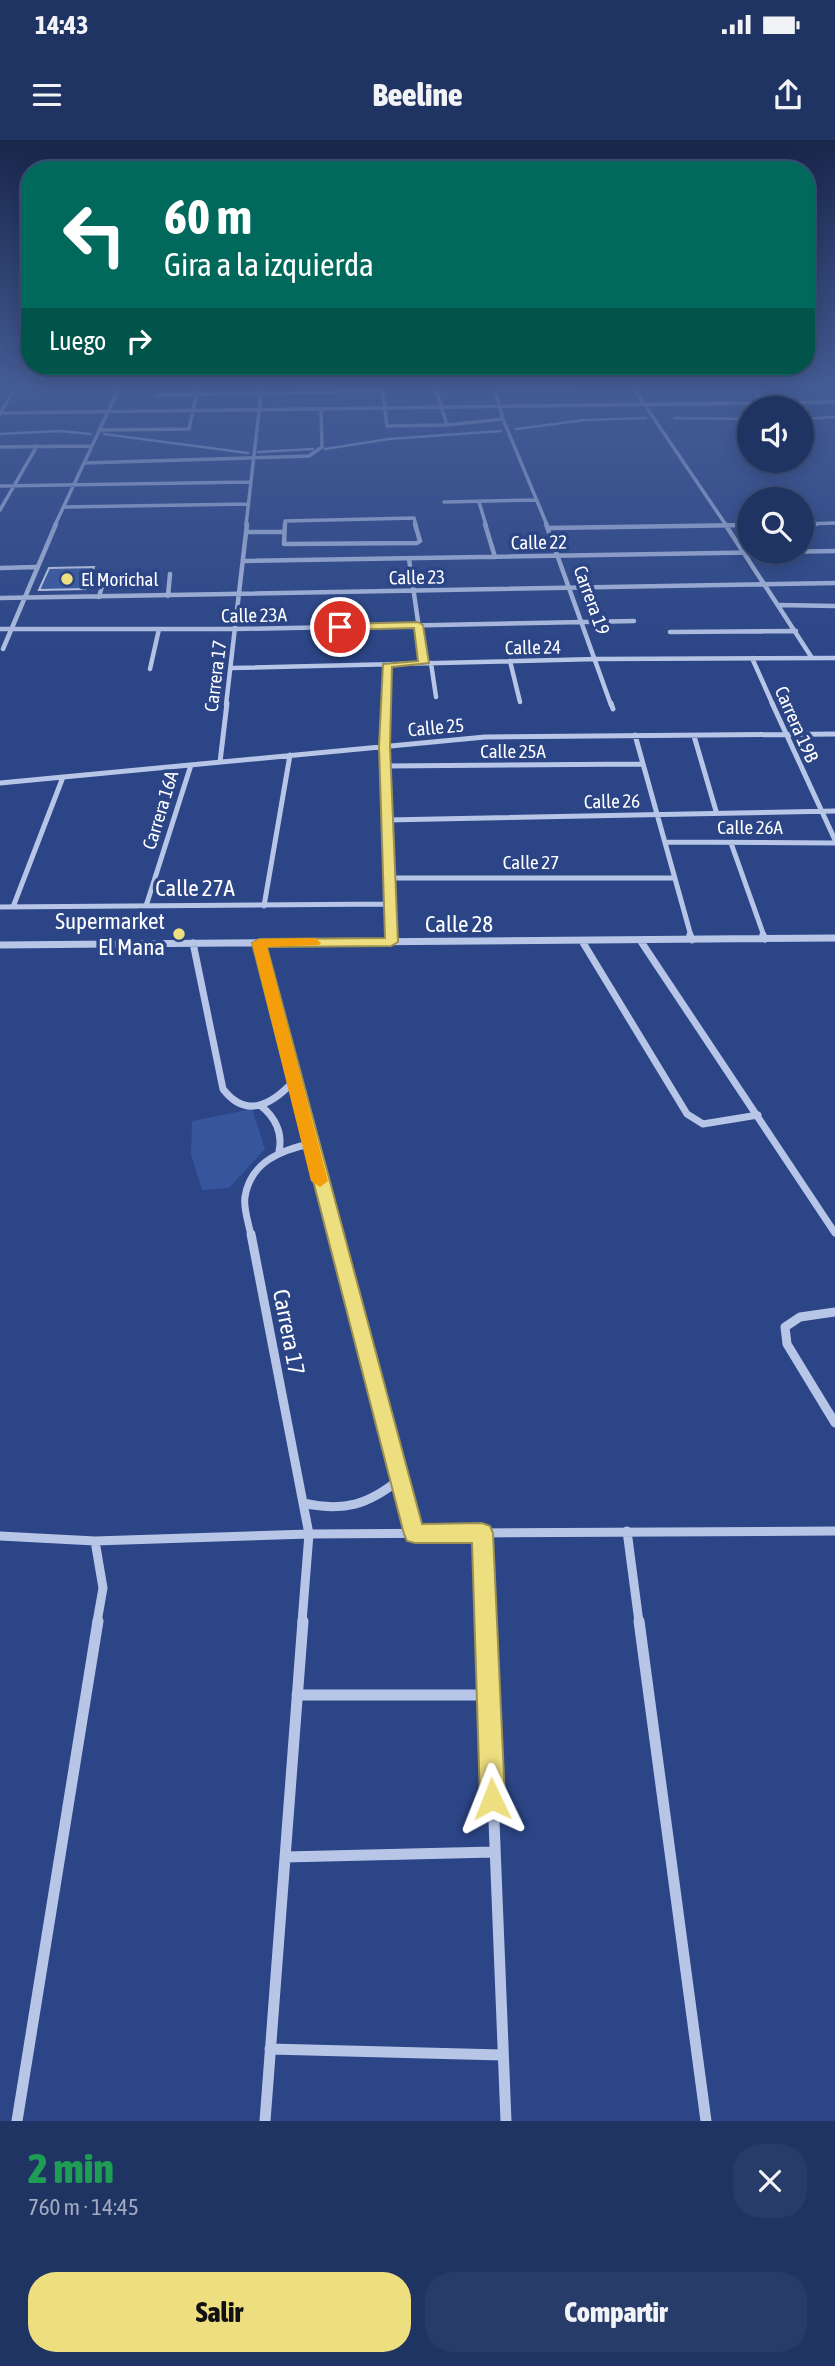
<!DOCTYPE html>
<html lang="es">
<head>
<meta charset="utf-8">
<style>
	:root { --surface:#203464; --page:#283c6a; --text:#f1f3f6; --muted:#a2aabf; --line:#3d4f78; --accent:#edde7f }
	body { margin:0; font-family:"Asap Condensed",sans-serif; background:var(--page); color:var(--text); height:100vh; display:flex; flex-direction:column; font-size:26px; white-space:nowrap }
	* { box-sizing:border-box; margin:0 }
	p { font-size:23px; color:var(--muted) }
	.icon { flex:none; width:38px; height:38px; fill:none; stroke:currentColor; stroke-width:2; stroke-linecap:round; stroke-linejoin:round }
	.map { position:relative; height:1981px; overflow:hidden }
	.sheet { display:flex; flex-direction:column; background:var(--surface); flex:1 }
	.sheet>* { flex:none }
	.guide { position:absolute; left:21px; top:21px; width:794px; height:214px; border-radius:28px; box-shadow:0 4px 18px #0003,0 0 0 2px var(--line); background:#00695c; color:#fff; overflow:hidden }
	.buttons { position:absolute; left:737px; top:256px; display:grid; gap:14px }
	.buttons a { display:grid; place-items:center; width:77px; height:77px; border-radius:50%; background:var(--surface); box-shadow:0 4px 18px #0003,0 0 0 2px var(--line); font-size:35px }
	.pin { position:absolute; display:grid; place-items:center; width:60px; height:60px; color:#fff; margin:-30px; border:4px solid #fff; border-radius:50%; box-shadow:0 2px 7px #0007 }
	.me { position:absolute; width:77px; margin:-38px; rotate:358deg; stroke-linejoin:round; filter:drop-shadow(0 0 5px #0008) }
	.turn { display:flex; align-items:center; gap:24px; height:147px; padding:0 28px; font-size:32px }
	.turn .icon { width:91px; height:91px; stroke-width:2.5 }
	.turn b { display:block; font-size:49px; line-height:60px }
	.then { display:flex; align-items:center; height:66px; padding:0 28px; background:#0003; gap:14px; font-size:26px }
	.round { display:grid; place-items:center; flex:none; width:74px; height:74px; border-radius:28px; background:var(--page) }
	.headline { display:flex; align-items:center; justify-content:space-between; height:119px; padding:0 28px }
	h1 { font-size:42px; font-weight:800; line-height:52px; color:#1e9e55 }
	.primary-button { display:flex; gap:14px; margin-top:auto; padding:14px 28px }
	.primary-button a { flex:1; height:80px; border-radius:28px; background:var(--accent); color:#111; font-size:28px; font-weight:800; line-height:80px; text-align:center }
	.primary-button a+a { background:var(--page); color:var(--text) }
	.status { display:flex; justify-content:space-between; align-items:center; height:49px; padding:0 35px; background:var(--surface); direction:ltr }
	.status svg { height:19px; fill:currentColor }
	header { display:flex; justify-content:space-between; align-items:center; height:91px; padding:0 28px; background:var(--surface); font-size:32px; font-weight:800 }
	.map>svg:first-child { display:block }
</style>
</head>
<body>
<div class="status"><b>14:43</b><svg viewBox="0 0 49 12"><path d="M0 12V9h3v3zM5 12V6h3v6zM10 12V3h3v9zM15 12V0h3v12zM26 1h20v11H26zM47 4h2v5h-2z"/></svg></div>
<header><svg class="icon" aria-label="menu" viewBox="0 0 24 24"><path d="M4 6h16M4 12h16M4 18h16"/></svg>Beeline<svg class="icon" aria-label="share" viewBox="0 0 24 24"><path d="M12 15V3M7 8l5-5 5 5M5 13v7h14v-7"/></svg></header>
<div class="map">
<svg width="835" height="1981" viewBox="0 0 835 1981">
	<rect width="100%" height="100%" fill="#2b4586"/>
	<!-- green -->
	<path fill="#36559d" d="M 252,969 L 265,1009 L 229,1048 L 202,1050 L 191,1014 L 192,981 Z"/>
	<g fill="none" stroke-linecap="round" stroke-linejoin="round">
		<!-- stream -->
		<path stroke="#acbfe7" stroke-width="2.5" d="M 674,278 L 749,279
			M 802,279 L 835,277
			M 516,289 L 585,280 L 646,278
			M 0,294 L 59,291 L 91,294
			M 104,294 L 248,313
			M 325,309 L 389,299 L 501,291
			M 258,312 L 313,309"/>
	</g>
	<!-- building -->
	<path fill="#3c5aa2" stroke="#dae3f6" stroke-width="2" d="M 94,427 L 86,449 L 39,450 L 49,428 Z"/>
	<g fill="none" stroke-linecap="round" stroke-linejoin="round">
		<!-- street-far5 -->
		<path stroke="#b7c6e7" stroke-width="3.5" d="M 382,246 L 387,286 L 447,285 L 503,279
			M 435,246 L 447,285
			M 494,246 L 503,279 L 547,385
			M 632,246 L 726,385
			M 750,246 L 768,268
			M 495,249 L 633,247
			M 155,255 L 382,251
			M 0,273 L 835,262
			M 0,274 L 16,246
			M 100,290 L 189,289 L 198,246
			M 0,307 L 92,306
			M 85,323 L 309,316 L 322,307 L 321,269
			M 0,346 L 250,342
			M 444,362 L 537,360
			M 479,362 L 486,385
			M 64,367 L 248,364
			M 0,370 L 37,306
			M 802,384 L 835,383
			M 55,385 L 120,246
			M 246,385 L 262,246
			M 285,385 L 285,381 L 414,378 L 416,385
			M 728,385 L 749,385"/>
		<!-- street-far4 -->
		<path stroke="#b7c6e7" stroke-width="4.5" d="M 285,384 L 284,404 L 417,403 L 420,401 L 415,384
			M 485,384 L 495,417
			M 546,384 L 611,565
			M 725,384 L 812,518
			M 802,384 L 816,384
			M 548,388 L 749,385
			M 246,392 L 282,392
			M 409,419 L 424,523
			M 244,421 L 835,411
			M 0,428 L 36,427
			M 168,456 L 170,434
			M 99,457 L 106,432
			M 0,458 L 835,443
			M 780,465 L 835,466
			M 0,489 L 236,489 L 634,481
			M 670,492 L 796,491
			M 3,509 L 56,384
			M 752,518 L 773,565
			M 510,521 L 520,562
			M 431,523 L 436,557
			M 232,528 L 597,519 L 835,518
			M 150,529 L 159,489
			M 226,565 L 247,384
			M 386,565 L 387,524"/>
		<!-- street-far3 -->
		<path stroke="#b7c6e7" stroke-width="5" d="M 386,563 L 384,606 L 391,796
			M 611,563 L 613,569
			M 772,563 L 835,700
			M 635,595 L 691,796
			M 694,596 L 716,671
			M 220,622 L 227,563
			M 385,626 L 642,624
			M 0,643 L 485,597 L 835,594
			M 387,680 L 835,671
			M 666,702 L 835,703
			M 731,703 L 764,796
			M 388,738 L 674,738
			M 146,766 L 191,625
			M 264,766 L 290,615
			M 0,767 L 389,764
			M 13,767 L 63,637"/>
		<!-- street-far2 -->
		<path stroke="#b7c6e7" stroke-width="7" d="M 391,795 L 391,802
			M 690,795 L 692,800
			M 763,795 L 765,799
			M 640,800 L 835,1093
			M 582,801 L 687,974 L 703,984 L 758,975
			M 193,803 L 223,949 C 246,979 271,965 293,942
			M 259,803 L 336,1096
			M 0,805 L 835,798
			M 261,966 C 275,977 283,993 279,1011
			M 251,1096 C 249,1084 243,1068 245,1057 C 250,1023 280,1010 310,1004"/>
		<!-- street-far1 -->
		<path stroke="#b7c6e7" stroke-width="9" d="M 251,1094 L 309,1394 L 302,1482
			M 336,1094 L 415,1394
			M 835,1172 L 800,1177 L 785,1187 L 787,1204 L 835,1283
			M 303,1363 C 344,1372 368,1365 400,1339
			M 627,1391 L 639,1482
			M 482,1393 L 486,1482
			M 0,1396 L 95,1401 L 309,1394 L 835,1391
			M 95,1401 L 103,1448 L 97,1482"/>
		<!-- street -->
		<path stroke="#b7c6e7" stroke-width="11" d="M 486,1481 L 506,1981
			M 639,1481 L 706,1981
			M 297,1555 L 489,1555
			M 285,1717 L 494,1712
			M 270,1909 L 502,1915
			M 17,1981 L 98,1481
			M 265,1981 L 303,1481"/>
	</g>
	<!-- sky -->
	<linearGradient id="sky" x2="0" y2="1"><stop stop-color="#18264a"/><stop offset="0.47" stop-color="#445c95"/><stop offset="1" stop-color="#445c95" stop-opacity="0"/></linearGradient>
	<rect width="835" height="523" fill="url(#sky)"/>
	<!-- route -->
	<path fill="#edde7f" stroke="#9a9053" stroke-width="2" d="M 418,482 L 423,485 L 429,523 L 392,527 L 390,606 L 398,802 L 391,806 L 267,807 L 422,1384 L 482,1383 L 490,1386 L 493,1393 L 505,1659 L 501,1668 L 492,1672 L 484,1668 L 480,1659 L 472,1403 L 415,1403 L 407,1401 L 404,1394 L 252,803 L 259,799 L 385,798 L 379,606 L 383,524 L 418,521 L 414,488 L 340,490 L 336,487 L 340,484 Z"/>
	<!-- slow -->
	<path fill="#f59e0b" d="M 315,798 L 321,803 L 319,805 L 267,807 L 328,1041 L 320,1047 L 311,1041 L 252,803 L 259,799 Z"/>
	<!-- markers -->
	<g fill="#edde7f" stroke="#2b4586" stroke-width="2.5">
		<circle cx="67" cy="439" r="7"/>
		<circle cx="179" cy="794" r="7"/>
	</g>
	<g text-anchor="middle" stroke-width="7" stroke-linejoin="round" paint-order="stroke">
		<!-- far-street labels -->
		<g font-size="19" fill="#fff" stroke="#2b4586">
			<text transform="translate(539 402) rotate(-1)" y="7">Calle 22</text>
			<text transform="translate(417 437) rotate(-1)" y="7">Calle 23</text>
			<text transform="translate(592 460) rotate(70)" y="7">Carrera 19</text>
			<text transform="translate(254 475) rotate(-1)" y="7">Calle 23A</text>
			<text transform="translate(533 507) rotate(-1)" y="7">Calle 24</text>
			<text transform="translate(215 536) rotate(-83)" y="7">Carrera 17</text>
			<text transform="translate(797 584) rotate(66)" y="7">Carrera 19B</text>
			<text transform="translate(436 587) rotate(-5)" y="7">Calle 25</text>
			<text x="513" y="618">Calle 25A</text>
			<text transform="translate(612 661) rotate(-1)" y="7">Calle 26</text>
			<text transform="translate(160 670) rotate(-73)" y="7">Carrera 16A</text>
			<text x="750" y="694">Calle 26A</text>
			<text x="531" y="729">Calle 27</text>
		</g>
		<!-- far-poi labels -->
		<g font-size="19" fill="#fff" stroke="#2b4586" text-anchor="start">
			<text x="81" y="446">El Morichal</text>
		</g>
		<!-- street labels -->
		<g font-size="23" fill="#fff" stroke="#2b4586">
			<text x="195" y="756">Calle 27A</text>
			<text x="459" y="792">Calle 28</text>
			<text transform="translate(289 1192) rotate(79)" y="8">Carrera 17</text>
		</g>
		<!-- poi labels -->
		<g font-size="23" fill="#fff" stroke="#2b4586" text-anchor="end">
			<text x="165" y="789">Supermarket<tspan x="165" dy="26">El Mana</tspan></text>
		</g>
	</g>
</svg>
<div class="buttons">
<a><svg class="icon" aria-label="sound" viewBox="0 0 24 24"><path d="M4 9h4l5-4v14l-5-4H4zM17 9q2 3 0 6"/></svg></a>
<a><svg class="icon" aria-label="search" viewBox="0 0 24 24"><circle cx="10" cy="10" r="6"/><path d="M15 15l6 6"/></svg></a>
</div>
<div class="pin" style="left:340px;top:487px;background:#d93025"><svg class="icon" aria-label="arrive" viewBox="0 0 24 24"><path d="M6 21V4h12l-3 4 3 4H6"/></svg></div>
<svg class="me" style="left:492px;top:1659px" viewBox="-20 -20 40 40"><path d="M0-17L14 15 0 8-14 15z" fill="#edde7f" stroke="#fff" stroke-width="4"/></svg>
<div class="guide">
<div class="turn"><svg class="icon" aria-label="left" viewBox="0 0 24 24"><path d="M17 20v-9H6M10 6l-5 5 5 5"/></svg><div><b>60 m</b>Gira a la izquierda</div></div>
<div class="then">Luego<svg class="icon" aria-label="right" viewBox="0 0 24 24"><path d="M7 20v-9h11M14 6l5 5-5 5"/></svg></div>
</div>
</div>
<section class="sheet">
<div class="headline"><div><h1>2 min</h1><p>760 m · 14:45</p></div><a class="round"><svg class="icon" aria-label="close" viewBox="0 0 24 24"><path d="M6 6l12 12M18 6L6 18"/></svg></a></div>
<div class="primary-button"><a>Salir</a><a>Compartir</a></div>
</section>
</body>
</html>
